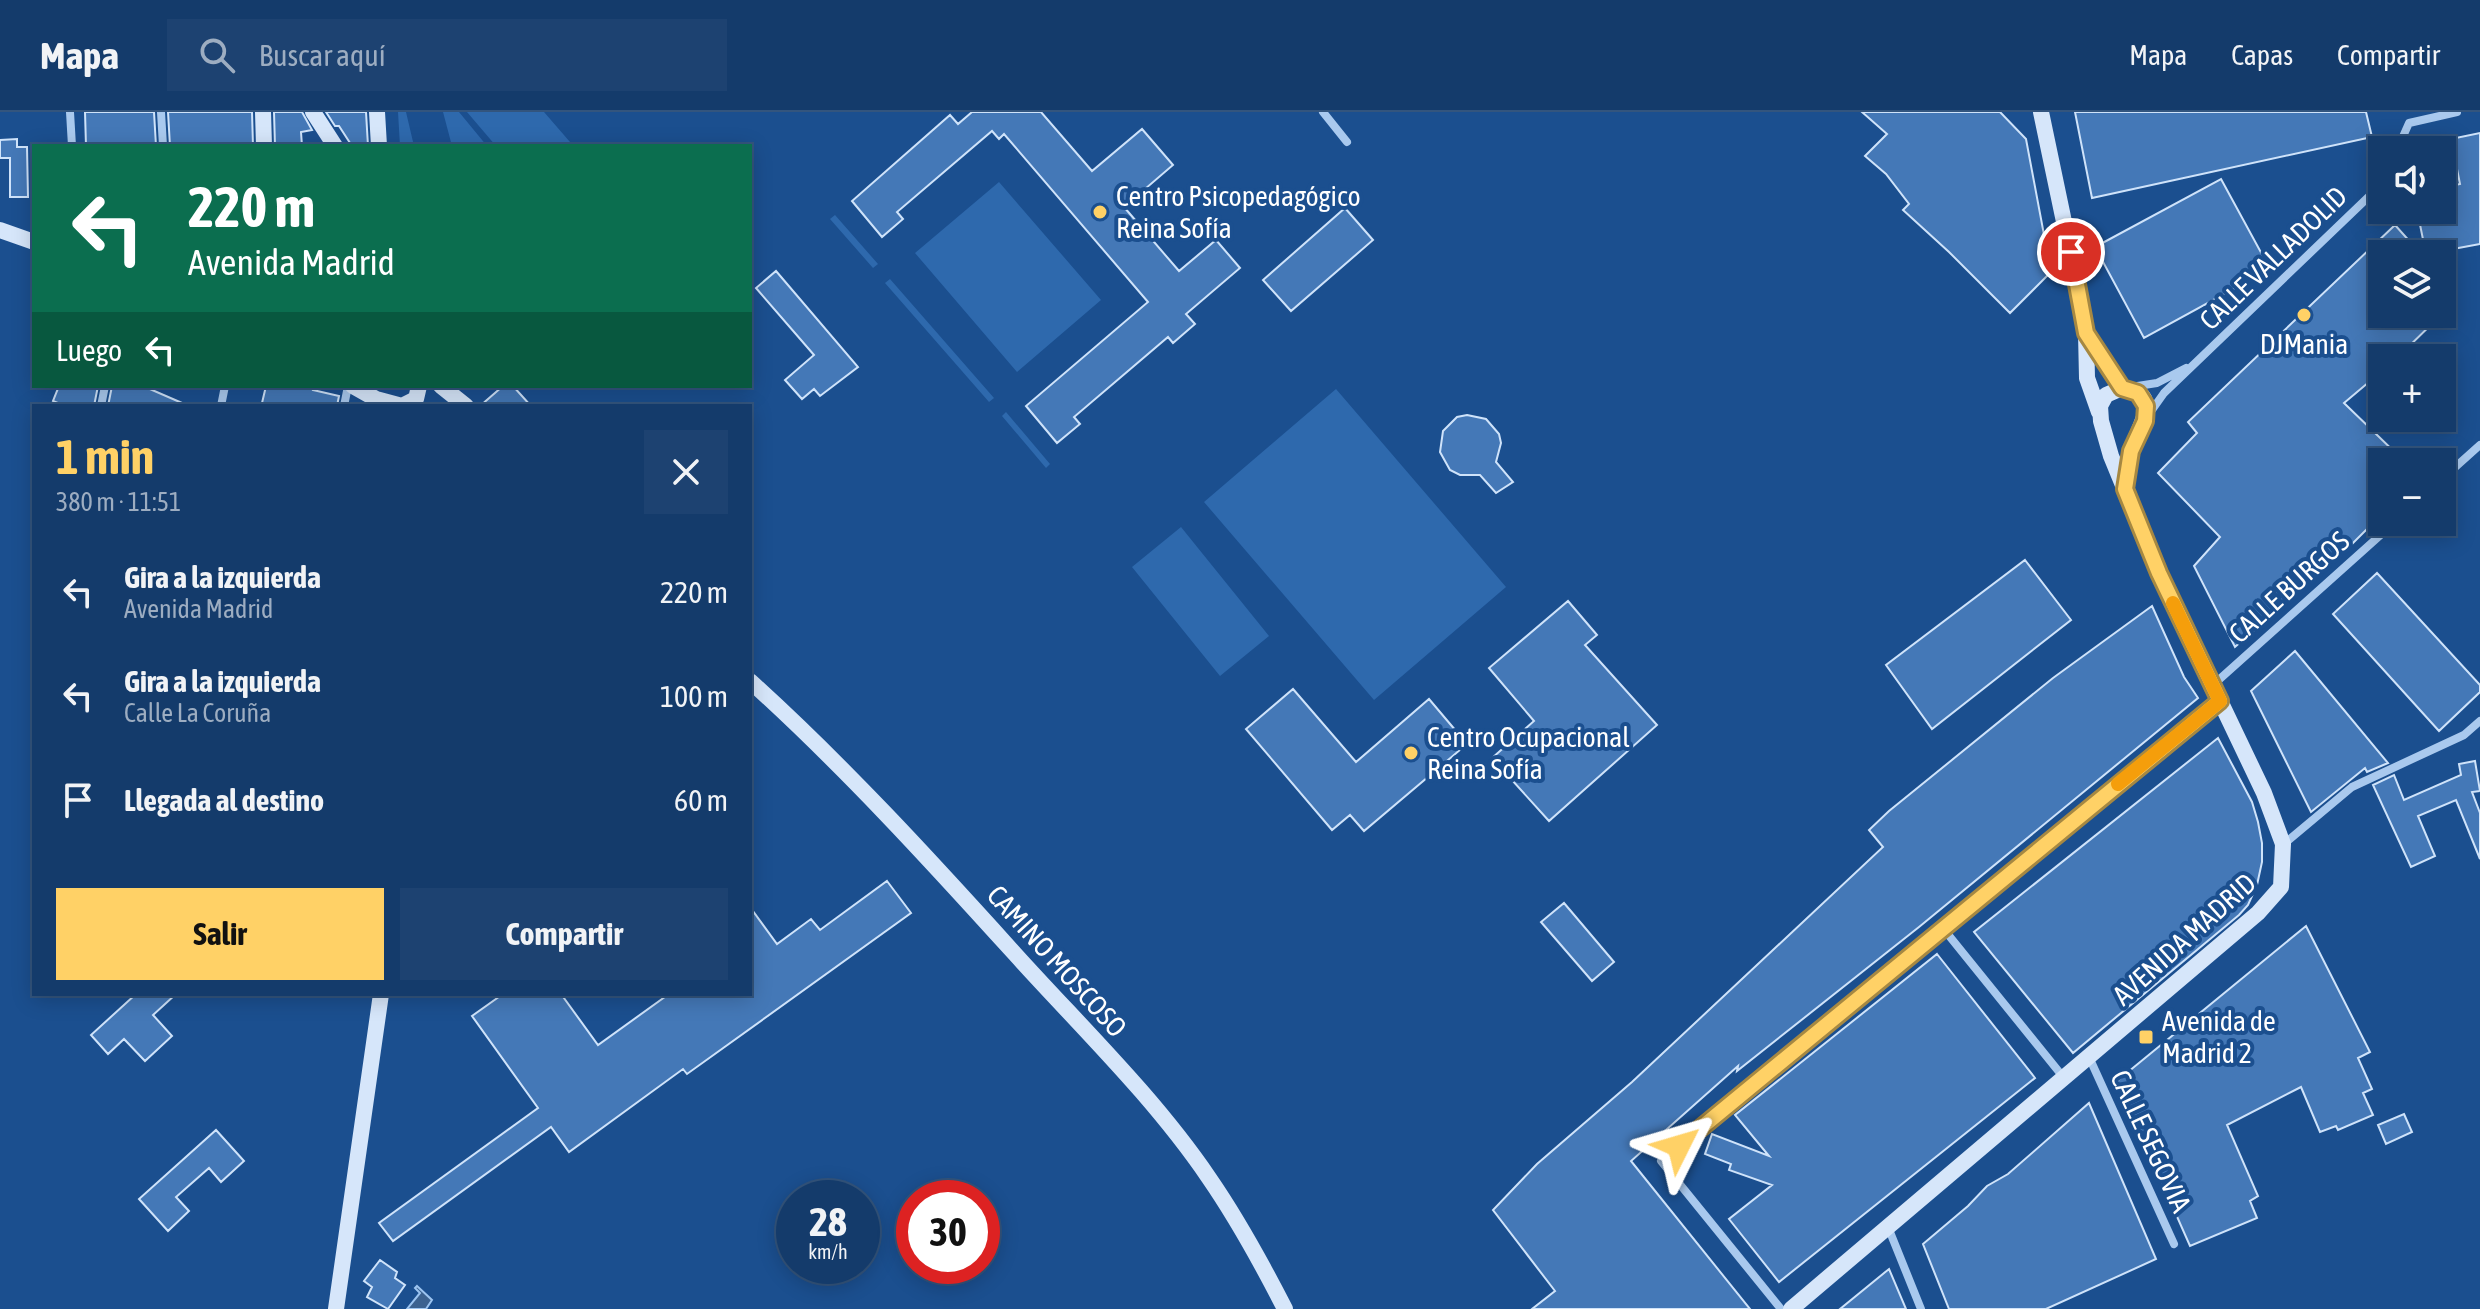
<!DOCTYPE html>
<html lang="es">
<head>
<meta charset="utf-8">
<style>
	:root { --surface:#143b6b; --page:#1d4271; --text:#f1f3f6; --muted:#9dadc1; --line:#33557e; --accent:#ffd166 }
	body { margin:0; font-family:"Asap Condensed",sans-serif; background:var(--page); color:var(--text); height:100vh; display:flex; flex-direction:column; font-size:30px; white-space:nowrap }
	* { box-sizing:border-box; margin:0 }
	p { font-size:26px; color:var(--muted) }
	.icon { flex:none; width:44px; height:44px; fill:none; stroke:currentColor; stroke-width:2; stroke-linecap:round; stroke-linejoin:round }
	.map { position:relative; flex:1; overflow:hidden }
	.panel { position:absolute; left:32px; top:292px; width:720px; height:592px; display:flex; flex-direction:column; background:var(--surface); border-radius:0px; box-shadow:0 4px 20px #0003,0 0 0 2px var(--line) }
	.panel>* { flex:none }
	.guide { position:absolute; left:32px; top:32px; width:720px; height:244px; border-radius:0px; box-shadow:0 4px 20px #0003,0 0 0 2px var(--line); background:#0b6e4f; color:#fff; overflow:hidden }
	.buttons { position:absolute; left:2368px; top:24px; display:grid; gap:16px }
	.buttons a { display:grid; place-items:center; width:88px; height:88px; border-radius:0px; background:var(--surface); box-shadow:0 4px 20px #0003,0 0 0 2px var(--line); font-size:40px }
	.speed { position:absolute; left:776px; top:1068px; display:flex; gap:16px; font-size:40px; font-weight:700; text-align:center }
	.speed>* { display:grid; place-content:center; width:104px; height:104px; border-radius:50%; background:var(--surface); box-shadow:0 4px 20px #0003,0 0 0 2px var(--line); line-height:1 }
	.speed small { font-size:20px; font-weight:400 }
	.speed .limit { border:12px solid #d22; background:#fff; color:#111 }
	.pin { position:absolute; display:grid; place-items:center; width:68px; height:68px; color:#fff; margin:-34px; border:4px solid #fff; border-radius:50%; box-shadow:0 2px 8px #0007 }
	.me { position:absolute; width:88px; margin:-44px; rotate:50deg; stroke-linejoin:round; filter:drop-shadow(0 0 6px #0008) }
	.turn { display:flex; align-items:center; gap:28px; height:168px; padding:0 24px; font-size:36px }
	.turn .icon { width:104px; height:104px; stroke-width:2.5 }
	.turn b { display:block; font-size:56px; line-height:68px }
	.then { display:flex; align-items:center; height:76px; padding:0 24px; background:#0003; gap:16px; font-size:30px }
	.round { display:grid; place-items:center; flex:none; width:84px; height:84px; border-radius:0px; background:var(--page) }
	.head { display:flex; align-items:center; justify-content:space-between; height:136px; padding:0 24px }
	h1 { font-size:48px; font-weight:700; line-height:60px; color:var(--accent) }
	.action { display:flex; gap:16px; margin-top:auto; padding:16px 24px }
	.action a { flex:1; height:92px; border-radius:0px; background:var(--accent); color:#111; font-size:32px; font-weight:700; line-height:92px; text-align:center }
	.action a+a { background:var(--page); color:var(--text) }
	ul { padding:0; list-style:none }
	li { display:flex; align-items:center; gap:24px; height:104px; padding:0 24px }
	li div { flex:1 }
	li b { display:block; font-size:30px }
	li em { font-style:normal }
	header { display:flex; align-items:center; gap:48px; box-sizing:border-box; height:112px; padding:0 40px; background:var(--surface); border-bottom:2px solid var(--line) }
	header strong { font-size:38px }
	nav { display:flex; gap:44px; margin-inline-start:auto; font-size:28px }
	.search { width:560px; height:72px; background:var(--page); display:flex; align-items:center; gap:20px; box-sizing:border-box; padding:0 28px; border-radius:0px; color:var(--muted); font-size:30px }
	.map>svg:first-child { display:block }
</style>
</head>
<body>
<header>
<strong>Mapa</strong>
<div class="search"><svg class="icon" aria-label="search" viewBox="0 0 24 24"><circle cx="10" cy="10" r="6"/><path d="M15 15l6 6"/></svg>Buscar aquí</div>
<nav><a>Mapa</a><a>Capas</a><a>Compartir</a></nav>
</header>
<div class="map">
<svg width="2480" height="1197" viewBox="0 0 2480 1197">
	<rect width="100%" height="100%" fill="#1b4f8f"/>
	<!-- green -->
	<path fill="#2e69ad" d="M 398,0 L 406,0 L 414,34 L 400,34 Z
		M 443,0 L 459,0 L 487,34 L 452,34 Z
		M 467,0 L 544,0 L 570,30 L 566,34 L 496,34 Z
		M 999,70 L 1101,188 L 1017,260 L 915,141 Z
		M 835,103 L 878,152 L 873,156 L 830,107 Z
		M 890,167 L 994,286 L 989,290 L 885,171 Z
		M 1336,277 L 1506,475 L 1374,588 L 1204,390 Z
		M 1006,300 L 1050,352 L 1046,356 L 1002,304 Z
		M 1181,415 L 1269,524 L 1220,564 L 1132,455 Z"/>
	<!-- water -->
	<path fill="#3c6290" stroke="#9cc4f0" stroke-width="2" d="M 417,1174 L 432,1188 L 426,1197 L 407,1197 L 420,1181 L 415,1176 Z"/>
	<!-- building -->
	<path fill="#4478b7" stroke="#cfe3fa" stroke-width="2" d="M 85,0 L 154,0 L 156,34 L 86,34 Z
		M 168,0 L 252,0 L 253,34 L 170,34 Z
		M 274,0 L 302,0 L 312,18 L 301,20 L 302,34 L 275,34 Z
		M 326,0 L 366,0 L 368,34 L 352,34 L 339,14 L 335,14 Z
		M 972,0 L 1041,0 L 1092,59 L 1142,17 L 1173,53 L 1124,95 L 1179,159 L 1216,128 L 1240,156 L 1186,202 L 1195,212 L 1173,231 L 1168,225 L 1074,305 L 1080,312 L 1057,331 L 1026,294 L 1148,190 L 1004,22 L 999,27 L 992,19 L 897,100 L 903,107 L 882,125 L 852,89 L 950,3 L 958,12 Z
		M 1862,0 L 2000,0 L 2026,27 L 2051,160 L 2010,201 L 1949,140 L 1903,98 L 1909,92 L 1886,62 L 1865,44 L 1887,22 Z
		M 2075,0 L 2366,0 L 2372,25 L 2092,86 Z
		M 2480,21 L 2480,132 L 2426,142 L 2417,98 L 2442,98 L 2442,76 L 2460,72 L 2451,27 Z
		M 17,27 L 17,35 L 27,35 L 28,85 L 10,85 L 10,46 L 0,46 L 0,28 Z
		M 2221,67 L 2270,157 L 2144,226 L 2095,135 Z
		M 1345,96 L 1373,128 L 1291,199 L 1263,168 Z
		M 2395,113 L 2421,142 L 2382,142 L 2382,202 L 2442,202 L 2397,246 L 2382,246 L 2382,259 L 2344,291 L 2405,350 L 2382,350 L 2382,402 L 2352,432 L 2235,535 L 2194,454 L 2220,425 L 2158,361 L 2197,321 L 2188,310 Z
		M 776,159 L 858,255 L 820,284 L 814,277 L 802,287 L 785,268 L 814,243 L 756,176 Z
		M 59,274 L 98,274 L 94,294 L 65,294 L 53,289 Z
		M 112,274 L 143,274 L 189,294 L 108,294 Z
		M 266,274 L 314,274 L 313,278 L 339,284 L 337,294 L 275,294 L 262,291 Z
		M 503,274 L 513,274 L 531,294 L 480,294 Z
		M 1467,303 L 1486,307 L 1499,322 L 1501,331 L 1496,350 L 1513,370 L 1496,381 L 1480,363 L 1460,363 L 1450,358 L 1440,340 L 1443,319 L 1457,305 Z
		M 2025,448 L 2071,508 L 1932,617 L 1886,553 Z
		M 2377,461 L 2480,573 L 2480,580 L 2439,619 L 2333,502 Z
		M 1568,489 L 1597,523 L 1585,533 L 1657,613 L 1549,709 L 1492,646 L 1534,609 L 1489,556 Z
		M 2152,494 L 2184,565 L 2198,586 L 1919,815 L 1737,959 L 1738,954 L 1631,1049 L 1750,1197 L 1532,1197 L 1555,1179 L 1493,1098 L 1537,1052 L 1632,970 L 1883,735 L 1869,718 L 1889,699 L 2053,566 Z
		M 2295,539 L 2388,651 L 2367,660 L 2365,656 L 2311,700 L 2251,579 Z
		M 1293,577 L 1356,650 L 1429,587 L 1467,632 L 1364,719 L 1350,703 L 1332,718 L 1246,617 Z
		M 2218,626 L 2252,690 L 2258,710 L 2262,731 L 2262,750 L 2257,773 L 2248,793 L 2239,803 L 2073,941 L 1974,820 Z
		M 2475,649 L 2480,679 L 2472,680 L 2480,701 L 2480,747 L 2456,688 L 2418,704 L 2435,744 L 2411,755 L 2373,673 L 2394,663 L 2404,688 L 2461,663 L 2459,652 Z
		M 887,769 L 911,801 L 687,962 L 683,957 L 569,1040 L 551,1015 L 393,1129 L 379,1111 L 538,996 L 472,904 L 503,882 L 561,882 L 598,933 L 669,882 L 750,882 L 750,795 L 777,832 L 811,807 L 820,818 Z
		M 1564,791 L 1614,850 L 1592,869 L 1541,810 Z
		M 2306,814 L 2370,940 L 2358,946 L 2372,977 L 2363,981 L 2373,1003 L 2338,1018 L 2336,1014 L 2320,1020 L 2301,975 L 2227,1013 L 2258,1084 L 2250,1089 L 2257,1106 L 2190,1134 L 2117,969 Z
		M 1937,842 L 2035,966 L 1779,1170 L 1729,1107 L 1772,1073 L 1729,1058 L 1731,1052 L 1705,1042 L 1712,1022 L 1769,1044 L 1735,1003 Z
		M 136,882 L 176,882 L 153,903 L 172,924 L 145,949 L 124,927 L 108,942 L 91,923 Z
		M 2089,991 L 2156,1147 L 2046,1197 L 1949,1197 L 1923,1132 L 1968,1094 L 1987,1074 L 2008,1062 Z
		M 2404,1002 L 2412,1020 L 2386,1032 L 2378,1013 Z
		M 216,1018 L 244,1049 L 221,1070 L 209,1056 L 176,1085 L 189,1099 L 168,1119 L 139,1087 Z
		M 380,1148 L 397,1160 L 395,1166 L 405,1173 L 388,1197 L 367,1185 L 372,1175 L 364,1169 Z
		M 1889,1157 L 1906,1197 L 1840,1197 Z"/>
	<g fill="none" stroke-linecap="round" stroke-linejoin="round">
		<!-- street -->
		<path stroke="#a9c9ee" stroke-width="8" d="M 70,0 L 72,34
			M 161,0 L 163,34
			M 1323,0 L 1347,30
			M 2397,38 L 2409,11 L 2457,0
			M 2131,275 L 2157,271 L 2186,256
			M 101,294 L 105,274
			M 221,294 L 225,274
			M 344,294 L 348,274
			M 2147,305 L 2164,281 L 2382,72
			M 2442,367 L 2480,333
			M 2213,573 L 2395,410
			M 2284,732 L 2352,675 L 2464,623 L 2480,609
			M 1942,815 L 2064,966
			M 2089,945 L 2174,1132
			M 1888,1115 L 1921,1197
			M 1781,1197 L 1661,1049 L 2220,589"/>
		<!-- secondary -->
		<path stroke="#d6e6fa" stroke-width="16" d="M 263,0 L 264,34
			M 313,0 L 335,34
			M 377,0 L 379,34
			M 2041,0 L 2076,167 L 2086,221 L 2087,266 L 2099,300
			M 0,118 L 34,130
			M 2086,222 L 2122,276
			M 353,274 L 376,287 L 402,294 L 416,287 L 419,274
			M 441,274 L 466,294
			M 750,569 C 844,654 930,748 1015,842 C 1081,915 1154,985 1209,1066 C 1238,1108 1262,1152 1285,1197
			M 336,1197 L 381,882
			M 1791,1197 L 2258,801 L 2281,775 L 2283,732 L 2264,681 L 2159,461 L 2111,344 L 2101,309 L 2100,294 L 2106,283 L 2122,276 C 2165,281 2138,315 2131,338 C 2128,350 2127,365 2125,377"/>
	</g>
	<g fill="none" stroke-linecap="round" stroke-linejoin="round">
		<!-- route casing -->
		<g stroke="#a68842" stroke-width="20">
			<path id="route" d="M 1679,1034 L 2220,589 L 2159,461 L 2125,377 L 2131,339 L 2145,309 L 2146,294 L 2138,281 L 2122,276 L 2086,221 L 2071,140"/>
		</g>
		<!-- route -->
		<use href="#route" stroke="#ffd166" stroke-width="14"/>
		<!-- slow -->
		<path stroke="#f59e0b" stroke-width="14" d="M 2118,672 L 2220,589 L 2173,491"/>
	</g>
	<!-- markers -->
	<g fill="#ffd166" stroke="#1b4f8f" stroke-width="3">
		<circle cx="1100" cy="100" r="8"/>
		<circle cx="2304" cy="203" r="8"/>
		<circle cx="1411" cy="641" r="8"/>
		<rect x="2138" y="917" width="16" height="16" rx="4"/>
	</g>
	<g text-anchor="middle" stroke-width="8" stroke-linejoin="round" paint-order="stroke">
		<!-- poi labels -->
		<g font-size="28" fill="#fff" stroke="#1b4f8f" text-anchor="start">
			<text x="1116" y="94">Centro Psicopedagógico<tspan x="1116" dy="32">Reina Sofía</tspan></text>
			<text x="2304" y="242" text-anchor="middle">DJMania</text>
			<text x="1427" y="635">Centro Ocupacional<tspan x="1427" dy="32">Reina Sofía</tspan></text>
			<text x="2162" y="919">Avenida de<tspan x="2162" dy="32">Madrid 2</tspan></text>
		</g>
		<!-- street labels -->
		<g font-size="28" fill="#fff" stroke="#1b4f8f">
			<text transform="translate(2273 146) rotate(-44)" y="10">CALLE VALLADOLID</text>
			<text transform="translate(2289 475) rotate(-42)" y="10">CALLE BURGOS</text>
			<text transform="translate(2184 827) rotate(-42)" y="10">AVENIDA MADRID</text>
			<text transform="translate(1057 849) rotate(48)" y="10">CAMINO MOSCOSO</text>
			<text transform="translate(2151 1029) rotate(65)" y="10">CALLE SEGOVIA</text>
		</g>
	</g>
</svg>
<div class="buttons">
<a><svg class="icon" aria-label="sound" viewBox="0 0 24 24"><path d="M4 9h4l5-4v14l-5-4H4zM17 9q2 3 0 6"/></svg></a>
<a><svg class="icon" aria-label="layers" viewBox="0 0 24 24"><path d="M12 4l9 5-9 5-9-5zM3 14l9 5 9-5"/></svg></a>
<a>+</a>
<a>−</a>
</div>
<div class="speed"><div>28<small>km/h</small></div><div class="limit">30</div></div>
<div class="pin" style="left:2071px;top:140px;background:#d93025"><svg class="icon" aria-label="arrive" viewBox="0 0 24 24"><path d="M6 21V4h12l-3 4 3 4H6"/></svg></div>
<svg class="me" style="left:1679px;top:1034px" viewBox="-20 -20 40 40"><path d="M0-17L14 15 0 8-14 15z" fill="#ffd166" stroke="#fff" stroke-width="4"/></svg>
<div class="guide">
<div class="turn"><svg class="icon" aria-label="left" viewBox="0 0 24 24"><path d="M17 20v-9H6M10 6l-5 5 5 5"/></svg><div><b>220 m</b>Avenida Madrid</div></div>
<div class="then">Luego<svg class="icon" aria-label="left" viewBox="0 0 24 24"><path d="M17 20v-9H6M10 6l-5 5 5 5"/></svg></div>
</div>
<section class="panel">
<div class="head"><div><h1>1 min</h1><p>380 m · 11:51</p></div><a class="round"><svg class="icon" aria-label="close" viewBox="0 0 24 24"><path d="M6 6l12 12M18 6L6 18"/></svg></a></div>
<ul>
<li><svg class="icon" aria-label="left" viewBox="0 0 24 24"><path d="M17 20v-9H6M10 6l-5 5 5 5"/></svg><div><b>Gira a la izquierda</b><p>Avenida Madrid</p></div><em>220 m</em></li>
<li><svg class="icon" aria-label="left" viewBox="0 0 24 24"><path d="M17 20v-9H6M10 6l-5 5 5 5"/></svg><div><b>Gira a la izquierda</b><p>Calle La Coruña</p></div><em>100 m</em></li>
<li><svg class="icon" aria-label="arrive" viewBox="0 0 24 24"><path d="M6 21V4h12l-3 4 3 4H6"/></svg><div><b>Llegada al destino</b></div><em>60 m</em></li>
</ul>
<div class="action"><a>Salir</a><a>Compartir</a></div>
</section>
</div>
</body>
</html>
